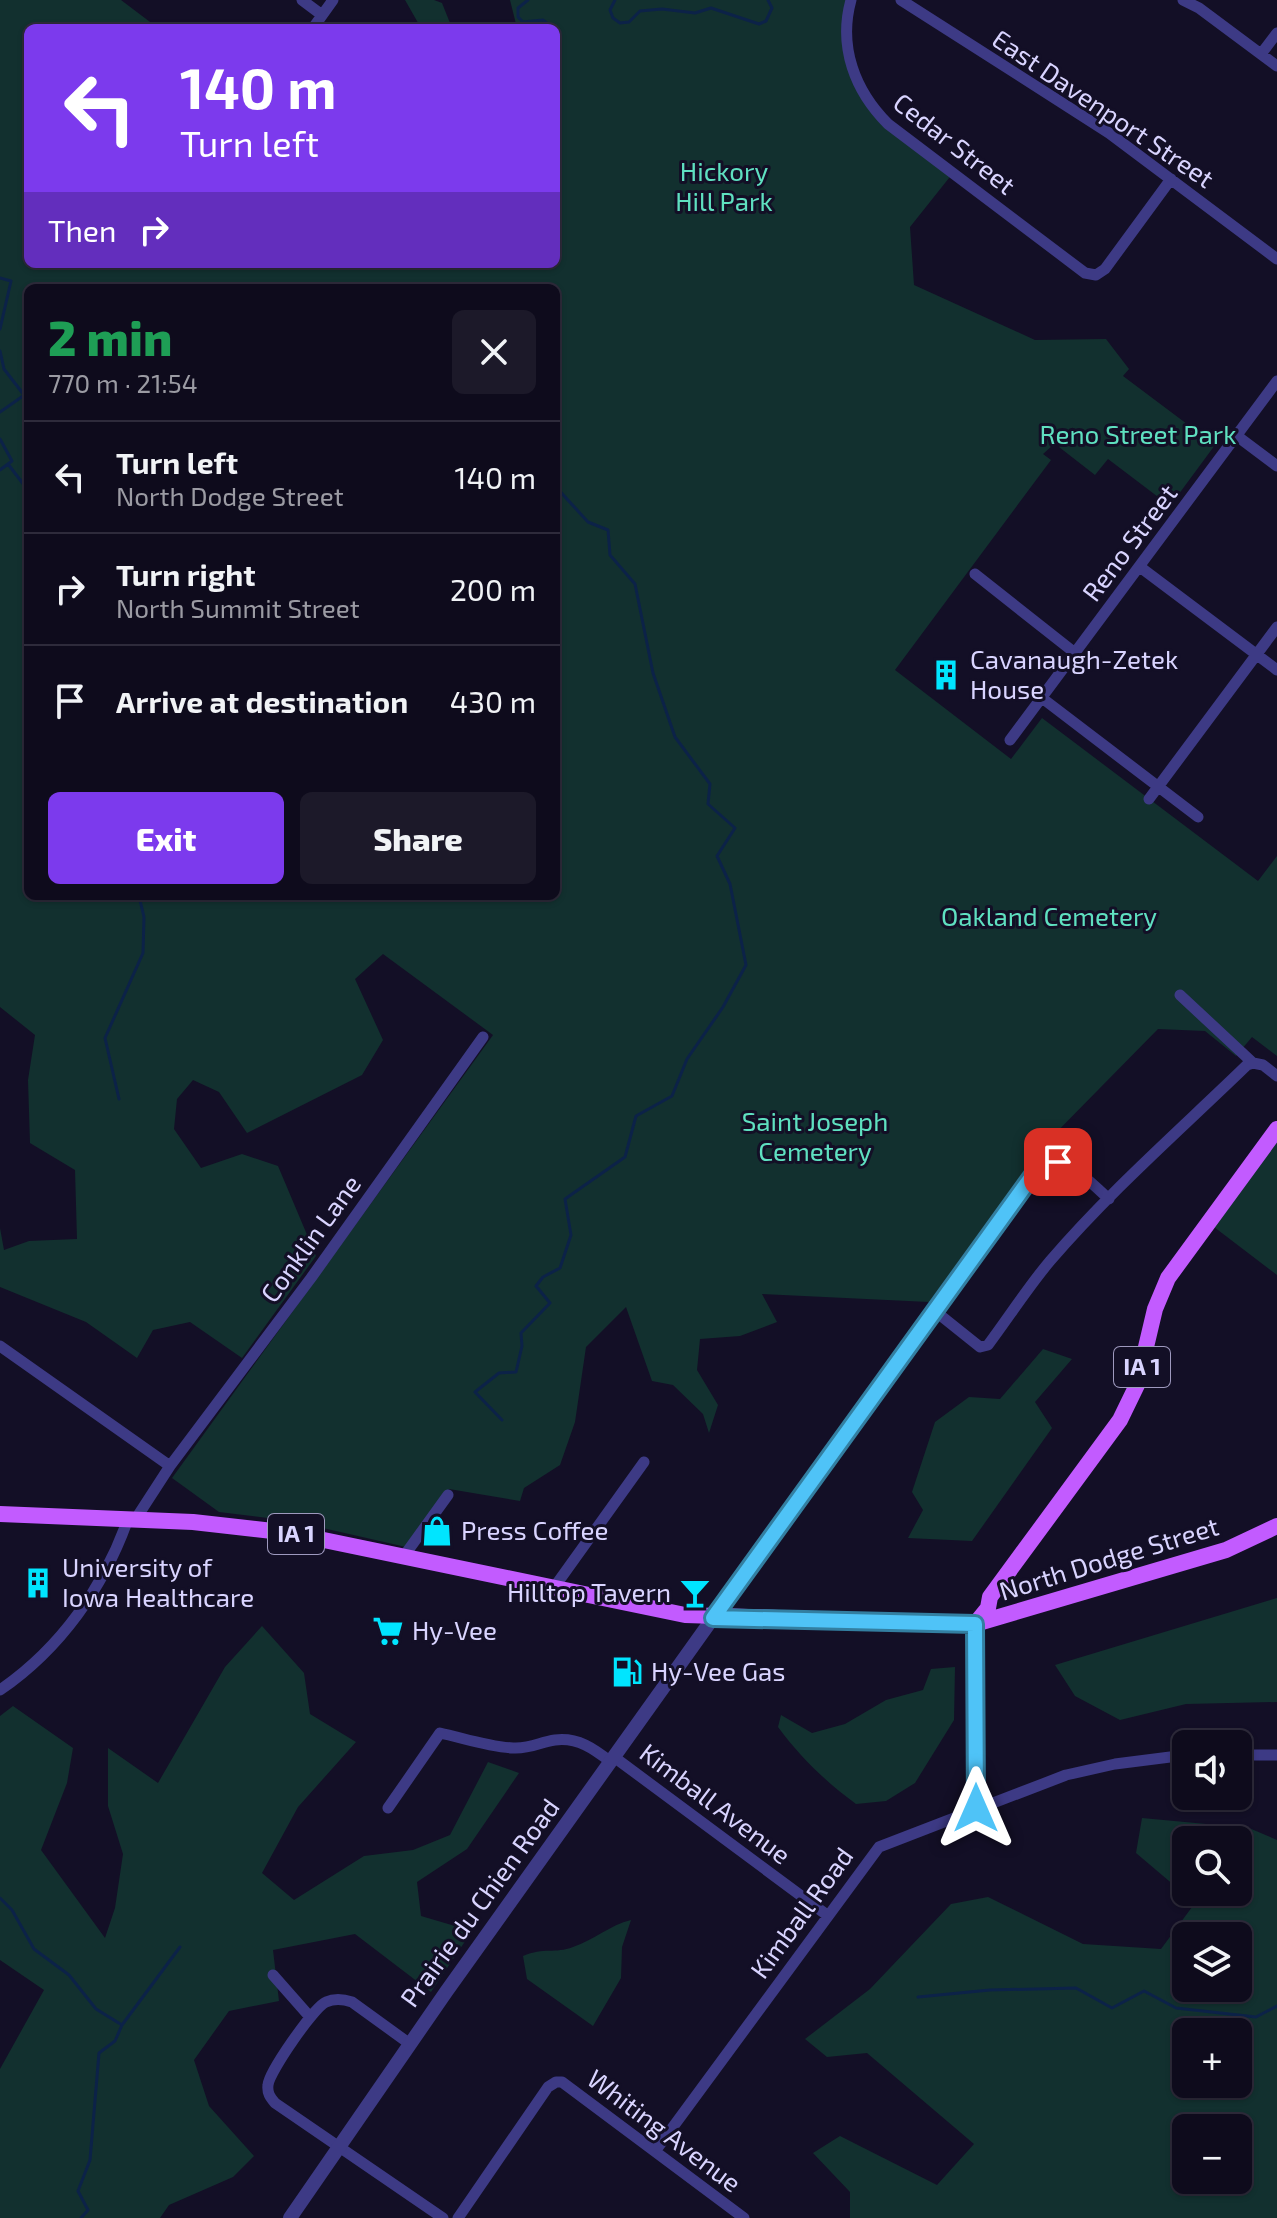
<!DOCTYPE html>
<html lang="en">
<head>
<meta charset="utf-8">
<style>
	:root { --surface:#0e0b1c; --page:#1c1929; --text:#f1f3f6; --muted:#9b9ba3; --line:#2e2b3b; --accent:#7c3aed }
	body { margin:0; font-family:"Exo 2",sans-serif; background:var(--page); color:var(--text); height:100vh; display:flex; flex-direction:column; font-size:30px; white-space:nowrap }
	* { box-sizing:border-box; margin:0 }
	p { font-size:26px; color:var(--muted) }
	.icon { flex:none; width:44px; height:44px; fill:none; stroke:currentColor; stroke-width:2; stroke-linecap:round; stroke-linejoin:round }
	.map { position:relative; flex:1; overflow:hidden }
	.side { position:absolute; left:24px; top:284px; width:536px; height:616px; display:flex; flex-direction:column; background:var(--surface); border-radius:12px; box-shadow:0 2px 6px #0004,0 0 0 2px var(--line) }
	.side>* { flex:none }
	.top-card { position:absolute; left:24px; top:24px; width:536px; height:244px; border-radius:12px; box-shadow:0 2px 6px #0004,0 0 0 2px var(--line); background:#7c3aed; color:#fff; overflow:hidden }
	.buttons { position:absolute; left:1172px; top:1730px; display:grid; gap:16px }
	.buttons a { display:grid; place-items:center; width:80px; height:80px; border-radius:12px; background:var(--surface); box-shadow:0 2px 6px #0004,0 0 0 2px var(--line); font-size:40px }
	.pin { position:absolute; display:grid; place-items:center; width:68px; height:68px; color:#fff; margin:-34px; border-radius:16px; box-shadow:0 4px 12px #0006 }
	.me { position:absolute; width:88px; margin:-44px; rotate:0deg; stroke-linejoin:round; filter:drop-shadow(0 0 6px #0008) }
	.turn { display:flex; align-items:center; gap:28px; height:168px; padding:0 24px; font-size:36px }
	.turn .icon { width:104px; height:104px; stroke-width:2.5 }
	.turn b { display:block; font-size:56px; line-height:68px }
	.then { display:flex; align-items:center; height:76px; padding:0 24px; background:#0003; gap:16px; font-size:30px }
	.round { display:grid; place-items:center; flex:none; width:84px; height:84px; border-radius:12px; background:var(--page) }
	.head { display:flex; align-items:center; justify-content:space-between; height:136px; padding:0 24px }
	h1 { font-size:48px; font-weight:800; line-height:60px; color:#1e9e55 }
	.button { display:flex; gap:16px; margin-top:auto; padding:16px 24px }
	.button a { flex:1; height:92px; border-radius:12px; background:var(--accent); color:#fff; font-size:32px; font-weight:800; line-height:92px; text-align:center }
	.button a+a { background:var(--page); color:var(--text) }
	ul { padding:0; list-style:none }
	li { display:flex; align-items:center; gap:24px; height:112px; padding:0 24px; border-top:2px solid var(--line) }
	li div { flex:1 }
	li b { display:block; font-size:30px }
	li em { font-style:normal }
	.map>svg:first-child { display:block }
</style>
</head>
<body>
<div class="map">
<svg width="1277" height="2218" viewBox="0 0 1277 2218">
	<rect width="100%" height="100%" fill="#130f26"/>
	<!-- green -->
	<path fill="#12302f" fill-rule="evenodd" d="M 0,0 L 121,0 L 158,28 L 28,28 L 28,264 L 556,264 L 556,28 L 517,28 L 510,0 L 849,0 L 847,38 L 867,100 L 953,173 L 910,227 L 914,285 L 1035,340 L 1106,339 L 1129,369 L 1123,376 L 1215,445 L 1170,506 L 1108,459 L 1095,475 L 1059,447 L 1073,427 L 1043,454 L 1051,460 L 895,670 L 1011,759 L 1042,718 L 1258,881 L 1277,856 L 1277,1056 L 1252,1037 L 1236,1056 L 1205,1031 L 1158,1029 L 1040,1149 L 929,1302 L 762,1294 L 777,1322 L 740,1336 L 700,1339 L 697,1370 L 718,1405 L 709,1433 L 703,1414 L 673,1385 L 652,1381 L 626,1307 L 586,1347 L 575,1422 L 560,1465 L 524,1488 L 520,1501 L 449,1489 L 406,1547 L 292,1521 L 219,1512 L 172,1478 L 493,1035 L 383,954 L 355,979 L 383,1040 L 362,1075 L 247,1133 L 219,1092 L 193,1080 L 177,1099 L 174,1129 L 201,1168 L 242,1154 L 278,1166 L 316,1256 L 242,1358 L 190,1322 L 153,1330 L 137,1358 L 86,1322 L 0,1287 L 0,1228 L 4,1250 L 29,1241 L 77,1239 L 75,1170 L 30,1143 L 28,1080 L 35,1035 L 0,1007 ZM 28,288 L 556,288 L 556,896 L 28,896 Z
		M 405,0 L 434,0 L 442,3 L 452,28 L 421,28 Z
		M 1277,1132 L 1277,1275 L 1214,1227 Z
		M 1043,1349 L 1072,1359 L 1035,1402 L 1052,1428 L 972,1541 L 908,1538 L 923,1510 L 912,1492 L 935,1422 L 969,1397 L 1000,1399 Z
		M 1277,1598 L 1277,1702 L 1186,1704 L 1120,1720 L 1075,1696 L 1055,1665 Z
		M 262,1626 L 304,1673 L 310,1714 L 356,1742 L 298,1807 L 262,1873 L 294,1900 L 364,1856 L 413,1850 L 450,1835 L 488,1762 L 519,1773 L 467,1849 L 417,1882 L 421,1916 L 472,1931 L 431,1992 L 355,1934 L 273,1950 L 279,2001 L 229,2011 L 194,2060 L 209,2106 L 254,2156 L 233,2177 L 169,2205 L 160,2218 L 0,2218 L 0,2069 L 44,1990 L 0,1960 L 0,1716 L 13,1706 L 73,1748 L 67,1783 L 41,1850 L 105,1938 L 115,1908 L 123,1854 L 108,1806 L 108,1748 L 158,1783 L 225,1667 Z
		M 955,1667 L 954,1720 L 915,1783 L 886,1801 L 856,1804 C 825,1781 801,1758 778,1727 L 781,1715 L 812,1733 L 845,1724 L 886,1700 L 923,1690 L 931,1669 Z
		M 1142,1818 L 1249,1828 L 1277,1840 L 1277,2218 L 850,2218 L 850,2192 L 813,2153 L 840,2136 L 937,2185 L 974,2144 L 867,2053 L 827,2057 L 805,2039 L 870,1989 L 951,1904 L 988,1897 L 1083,1944 L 1161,1949 L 1195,1903 L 1136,1853 ZM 1186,1840 L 1238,1840 L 1238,1892 L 1186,1892 ZM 1186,1936 L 1238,1936 L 1238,1988 L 1186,1988 ZM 1186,2032 L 1238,2032 L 1238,2084 L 1186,2084 ZM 1186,2128 L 1238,2128 L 1238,2180 L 1186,2180 Z
		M 631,1920 L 622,1947 L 621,1978 L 593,2026 L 527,1979 L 523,1956 C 544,1947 555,1954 573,1947 C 594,1940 610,1925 631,1920 Z"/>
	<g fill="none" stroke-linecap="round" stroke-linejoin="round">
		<!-- stream -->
		<path stroke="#0c2248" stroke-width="3" d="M 528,0 L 518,8 L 518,17 L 523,22 L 543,20 L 553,28
			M 615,0 L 610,10 L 613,18 L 620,23 L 629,22 L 640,11 L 662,9 L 695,13 L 711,8 L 759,24 L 766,21 L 772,8 L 768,0
			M 0,278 L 11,281 L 0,329
			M 0,351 L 4,369 L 24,395 L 28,395
			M 0,412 L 23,396
			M 0,439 L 12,461 L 0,470
			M 8,464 L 27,489
			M 119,1099 L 105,1038 L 143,953 L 144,917 L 139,896
			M 502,1420 L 475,1392 L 499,1373 L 516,1372 L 522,1346 L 521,1333 L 550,1303 L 536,1286 L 543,1277 L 560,1268 L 571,1235 L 565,1199 L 625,1157 L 636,1116 L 672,1096 L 687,1059 L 723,1007 L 746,965 L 730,884 L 717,856 L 735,828 L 708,804 L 710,784 L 675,737 L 653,673 L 635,584 L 610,555 L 608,530 L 588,522 L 556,487
			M 0,1898 L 12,1910 L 34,1949 L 69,1975 L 96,2009 L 122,2025
			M 918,1997 L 990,1990 L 1076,1988 L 1112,2008 L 1144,1991 L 1176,2008 L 1256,2017 L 1277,2006
			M 81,2218 L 88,2210 L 78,2191 L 90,2160 L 99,2053 L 115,2041 L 122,2025 L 180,1947"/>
		<!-- minor -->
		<path stroke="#3d3a85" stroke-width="11" d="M 302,0 L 322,15
			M 851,0 C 838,47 855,91 888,124 L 1085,273 L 1096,275 L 1105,269 L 1171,179
			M 901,0 L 1109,133 L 1277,259
			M 1183,0 L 1199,8 L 1277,66
			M 313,28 L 333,0
			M 1261,54 L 1277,33
			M 1237,436 L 1277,466
			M 1140,567 L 1277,670
			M 975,574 L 1075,653
			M 1042,698 L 1198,817
			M 1010,740 L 1277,381
			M 1149,799 L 1277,627
			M 1180,995 L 1253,1063 L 1263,1065 L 1277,1076
			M 935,1311 L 980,1347 L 988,1345 C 1009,1317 1028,1287 1050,1261 C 1110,1191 1181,1129 1247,1065 L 1253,1063
			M 0,1346 L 170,1466
			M 135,1520 L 170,1466 L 311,1278 L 483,1037
			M 404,1556 L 448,1495
			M 553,1589 L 644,1462
			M 713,1618 L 1041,1166 C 1066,1152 1091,1184 1109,1199
			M 975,1624 L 976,1808
			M 0,1690 C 60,1649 104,1587 128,1519
			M 1238,1755 L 1277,1755
			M 614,1757 L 827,1915
			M 388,1808 L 440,1733 C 463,1738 489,1747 513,1748 C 531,1749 540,1742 555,1740 C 578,1737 594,1749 611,1762
			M 273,1975 L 310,2017
			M 410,2044 L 352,2002 C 343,1999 335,1998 326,2002 C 314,2007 269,2072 268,2085 C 267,2093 270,2097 275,2103 L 443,2218
			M 656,2150 L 879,1847 L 1066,1775 L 1115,1764 L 1186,1755
			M 458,2218 L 548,2087 L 556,2082 L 562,2082 L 744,2218"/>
		<!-- tertiary -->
		<path stroke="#3d3a85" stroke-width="14" d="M 290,2218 L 446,1992 L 713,1618"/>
		<!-- primary -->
		<path stroke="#c25bff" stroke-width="16" d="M 0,1514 L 193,1522 L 290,1533 L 685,1615 L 975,1624 L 1226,1550 L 1277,1526
			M 975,1624 L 988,1608 L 990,1597 L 1120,1420 L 1137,1385 L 1155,1309 L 1168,1278 L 1277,1129"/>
	</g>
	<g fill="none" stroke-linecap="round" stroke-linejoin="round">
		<!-- route casing -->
		<g stroke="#337fa1" stroke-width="20">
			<path id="route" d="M 976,1808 L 975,1624 L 713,1618 L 1035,1172 L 1047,1163 L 1058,1162"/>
		</g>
		<!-- route -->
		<use href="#route" stroke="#4fc3f7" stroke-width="14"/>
	</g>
	<!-- icons -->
	<defs>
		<g id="building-bare" transform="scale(2.4)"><path d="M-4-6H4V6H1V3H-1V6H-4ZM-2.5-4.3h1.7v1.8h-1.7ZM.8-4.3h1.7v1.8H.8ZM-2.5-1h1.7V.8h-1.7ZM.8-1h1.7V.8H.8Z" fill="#00e5ff" stroke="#130f26" stroke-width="2.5" paint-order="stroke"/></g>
		<g id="shop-bare" transform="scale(2.4)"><path d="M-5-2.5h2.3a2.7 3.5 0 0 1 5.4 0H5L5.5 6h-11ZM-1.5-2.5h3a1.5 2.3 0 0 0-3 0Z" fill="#00e5ff" stroke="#130f26" stroke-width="2.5" paint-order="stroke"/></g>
		<g id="bar-bare" transform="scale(2.4)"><path d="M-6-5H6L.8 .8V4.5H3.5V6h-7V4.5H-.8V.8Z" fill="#00e5ff" stroke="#130f26" stroke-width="2.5" paint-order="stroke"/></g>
		<g id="supermarket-bare" transform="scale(2.4)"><path d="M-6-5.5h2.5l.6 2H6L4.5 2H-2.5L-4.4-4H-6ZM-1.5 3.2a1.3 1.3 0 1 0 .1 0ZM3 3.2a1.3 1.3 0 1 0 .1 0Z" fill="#00e5ff" stroke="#130f26" stroke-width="2.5" paint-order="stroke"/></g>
		<g id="fuel-bare" transform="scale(2.4)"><path d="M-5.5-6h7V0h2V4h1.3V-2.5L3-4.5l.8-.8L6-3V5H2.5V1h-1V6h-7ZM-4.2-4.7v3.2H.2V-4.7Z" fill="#00e5ff" stroke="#130f26" stroke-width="2.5" paint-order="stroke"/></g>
	</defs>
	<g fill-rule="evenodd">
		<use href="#building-bare" x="946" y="675"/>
		<use href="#shop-bare" x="437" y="1531"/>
		<use href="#building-bare" x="38" y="1583"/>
		<use href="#bar-bare" x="695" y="1593"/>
		<use href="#supermarket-bare" x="388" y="1631"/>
		<use href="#fuel-bare" x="627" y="1672"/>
	</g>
	<g text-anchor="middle" stroke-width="6" stroke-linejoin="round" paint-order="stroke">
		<!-- shield labels -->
		<g fill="#130f26" stroke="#9e99be" stroke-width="2">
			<rect x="1114" y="1347" width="56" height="40" rx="6"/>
			<rect x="268" y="1514" width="56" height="40" rx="6"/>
		</g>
		<g font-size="24" font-weight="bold" fill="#d9d4ff">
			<text x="1142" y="1375">IA 1</text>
			<text x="296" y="1542">IA 1</text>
		</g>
		<!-- street labels -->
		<g font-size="26" fill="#d9d4ff" stroke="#130f26">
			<text transform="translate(1103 109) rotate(34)" y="9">East Davenport Street</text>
			<text transform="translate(954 144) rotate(38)" y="9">Cedar Street</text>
			<text transform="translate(1130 543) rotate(-53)" y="9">Reno Street</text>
			<text transform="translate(311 1239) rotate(-54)" y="9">Conklin Lane</text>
			<text transform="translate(1109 1559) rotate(-17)" y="9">North Dodge Street</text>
			<text transform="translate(715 1804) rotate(37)" y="9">Kimball Avenue</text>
			<text transform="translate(480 1903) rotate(-54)" y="9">Prairie du Chien Road</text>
			<text transform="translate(802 1913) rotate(-54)" y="9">Kimball Road</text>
			<text transform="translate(664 2131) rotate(37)" y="9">Whiting Avenue</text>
		</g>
		<!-- park labels -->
		<g font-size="26" fill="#5fe0c0" stroke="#130f26">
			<text x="724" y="181">Hickory<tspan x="724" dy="30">Hill Park</tspan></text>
			<text x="1138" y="444">Reno Street Park</text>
			<text x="1049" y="926">Oakland Cemetery</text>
			<text x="815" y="1131">Saint Joseph<tspan x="815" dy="30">Cemetery</tspan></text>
		</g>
		<!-- poi labels -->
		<g font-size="26" fill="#d9d4ff" stroke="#130f26" text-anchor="start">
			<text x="970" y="669">Cavanaugh-Zetek<tspan x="970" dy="30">House</tspan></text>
			<text x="461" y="1540">Press Coffee</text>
			<text x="62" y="1577">University of<tspan x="62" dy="30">Iowa Healthcare</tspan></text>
			<text x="671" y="1602" text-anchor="end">Hilltop Tavern</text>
			<text x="412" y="1640">Hy-Vee</text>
			<text x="651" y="1681">Hy-Vee Gas</text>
		</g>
	</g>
</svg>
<div class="buttons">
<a><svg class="icon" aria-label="sound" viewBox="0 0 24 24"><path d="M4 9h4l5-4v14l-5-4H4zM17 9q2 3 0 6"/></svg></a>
<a><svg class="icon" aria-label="search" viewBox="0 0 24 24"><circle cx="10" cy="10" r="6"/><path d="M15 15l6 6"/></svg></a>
<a><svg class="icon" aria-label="layers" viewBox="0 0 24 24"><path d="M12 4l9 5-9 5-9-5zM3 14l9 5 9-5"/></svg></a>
<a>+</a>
<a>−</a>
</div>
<div class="pin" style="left:1058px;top:1162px;background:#d93025"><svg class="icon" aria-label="arrive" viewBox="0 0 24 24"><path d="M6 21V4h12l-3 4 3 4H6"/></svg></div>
<svg class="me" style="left:976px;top:1808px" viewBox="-20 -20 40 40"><path d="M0-17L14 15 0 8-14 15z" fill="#4fc3f7" stroke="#fff" stroke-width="4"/></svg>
<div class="top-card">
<div class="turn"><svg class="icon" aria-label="left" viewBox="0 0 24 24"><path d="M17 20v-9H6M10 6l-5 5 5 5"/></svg><div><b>140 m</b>Turn left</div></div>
<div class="then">Then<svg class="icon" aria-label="right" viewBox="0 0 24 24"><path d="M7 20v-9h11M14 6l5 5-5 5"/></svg></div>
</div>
<section class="side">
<div class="head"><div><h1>2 min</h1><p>770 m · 21:54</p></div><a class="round"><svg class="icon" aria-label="close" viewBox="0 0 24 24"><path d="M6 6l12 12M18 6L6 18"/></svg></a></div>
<ul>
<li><svg class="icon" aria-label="left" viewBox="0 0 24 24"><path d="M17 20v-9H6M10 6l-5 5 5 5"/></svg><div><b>Turn left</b><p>North Dodge Street</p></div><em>140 m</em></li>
<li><svg class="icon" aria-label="right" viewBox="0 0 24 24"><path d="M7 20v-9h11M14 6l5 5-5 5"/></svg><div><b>Turn right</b><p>North Summit Street</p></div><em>200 m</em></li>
<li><svg class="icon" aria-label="arrive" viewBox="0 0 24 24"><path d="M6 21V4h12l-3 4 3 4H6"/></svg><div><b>Arrive at destination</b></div><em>430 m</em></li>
</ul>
<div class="button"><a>Exit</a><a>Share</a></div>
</section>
</div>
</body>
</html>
